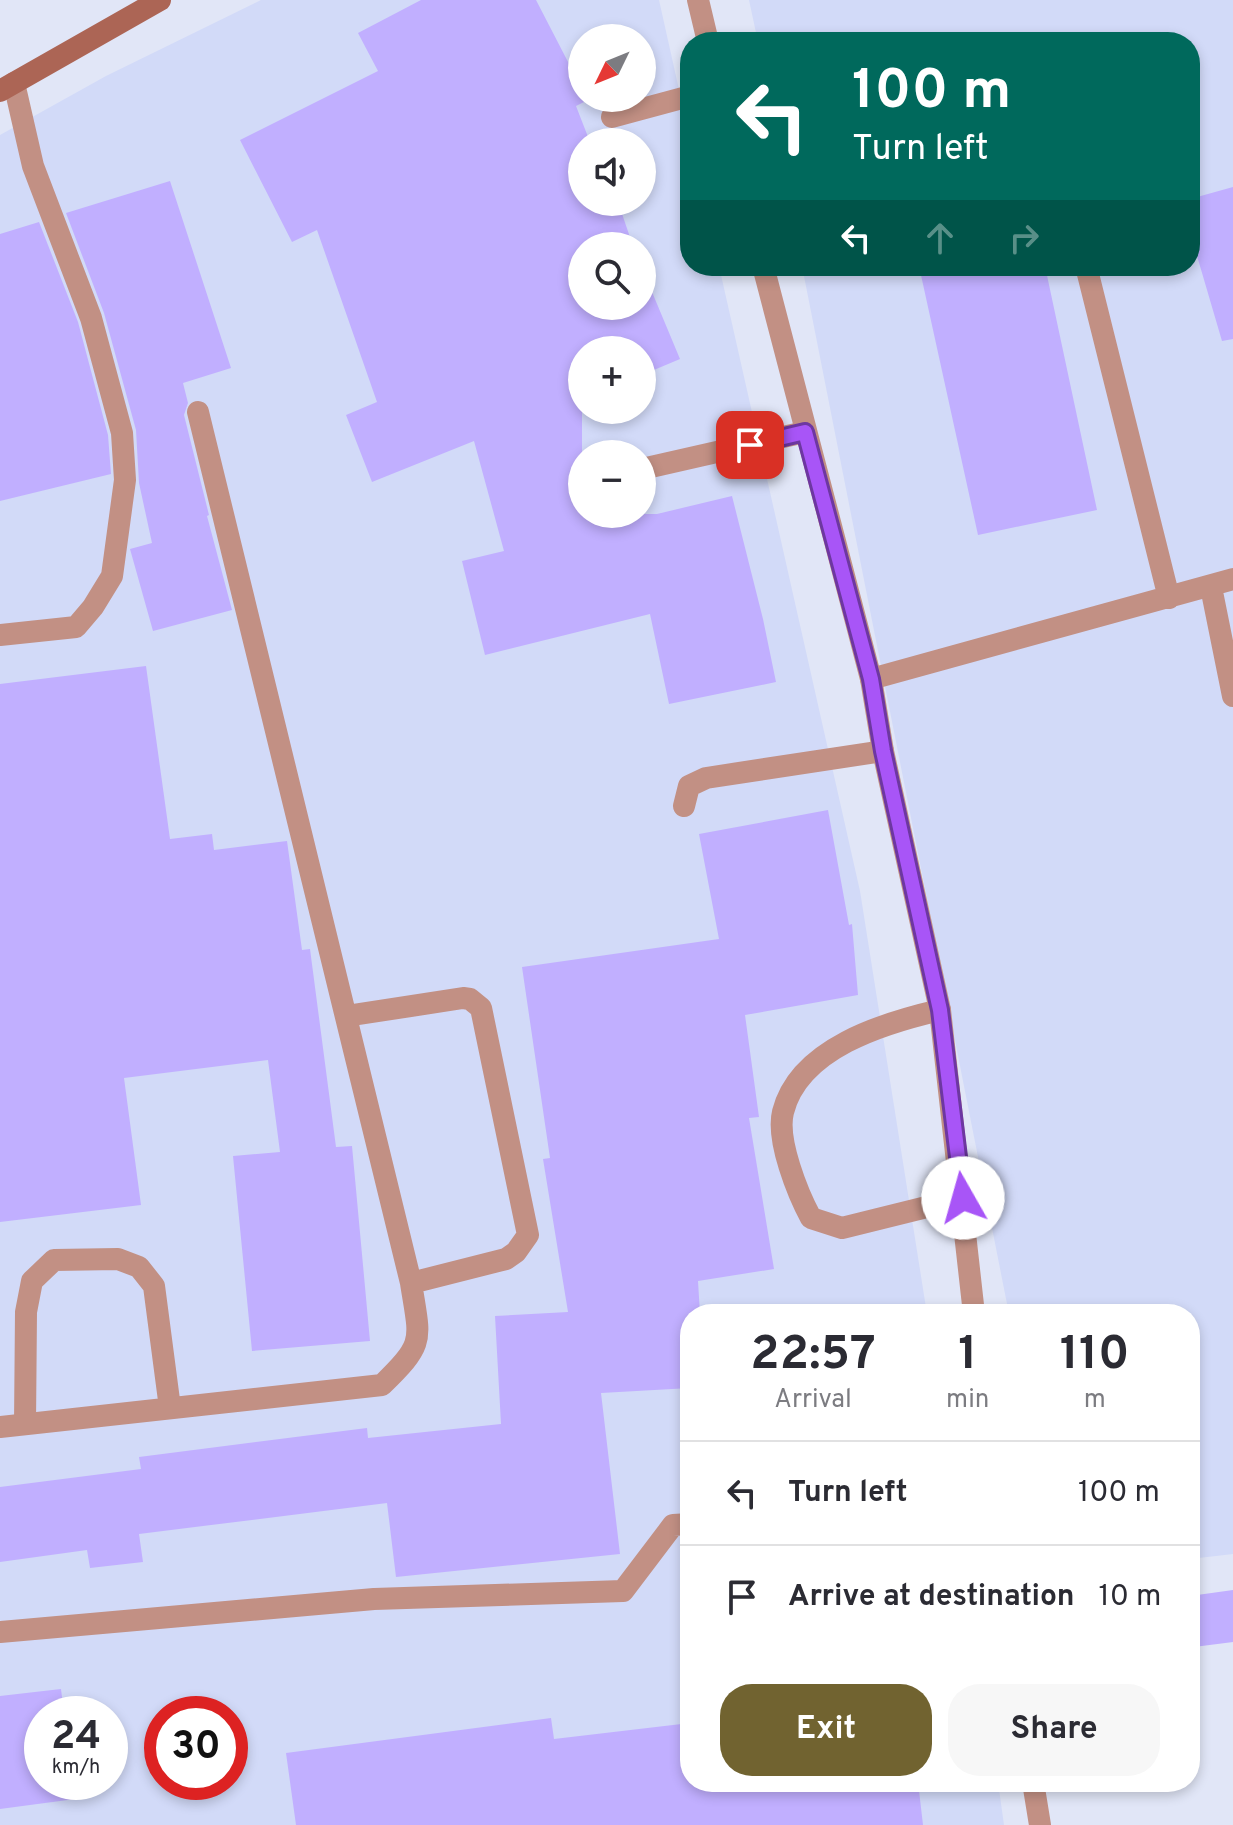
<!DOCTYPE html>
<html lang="en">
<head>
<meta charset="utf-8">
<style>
	:root { --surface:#fff; --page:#f7f7f7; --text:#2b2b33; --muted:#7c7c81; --line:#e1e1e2; --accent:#716330 }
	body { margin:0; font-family:Overpass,sans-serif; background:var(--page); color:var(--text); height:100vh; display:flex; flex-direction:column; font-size:30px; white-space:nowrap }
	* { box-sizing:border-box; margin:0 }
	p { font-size:26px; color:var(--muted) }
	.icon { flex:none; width:44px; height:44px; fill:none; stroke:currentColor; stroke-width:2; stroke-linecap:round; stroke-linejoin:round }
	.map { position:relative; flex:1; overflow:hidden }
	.panel { position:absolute; left:680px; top:1304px; width:520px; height:488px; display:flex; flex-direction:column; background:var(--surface); border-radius:32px; box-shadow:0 4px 12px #0003 }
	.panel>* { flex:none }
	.hud { position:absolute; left:680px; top:32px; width:520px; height:244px; border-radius:32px; box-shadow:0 4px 12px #0003; background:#00695c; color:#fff; overflow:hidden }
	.needle { width:52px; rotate:227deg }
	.buttons { position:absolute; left:568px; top:24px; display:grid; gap:16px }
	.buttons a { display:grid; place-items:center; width:88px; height:88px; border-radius:50%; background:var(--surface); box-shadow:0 4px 12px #0003; font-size:40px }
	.speed { position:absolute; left:24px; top:1696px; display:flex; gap:16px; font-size:40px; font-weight:700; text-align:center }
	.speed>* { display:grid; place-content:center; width:104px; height:104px; border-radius:50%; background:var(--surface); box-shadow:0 4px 12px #0003; line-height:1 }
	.speed small { font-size:20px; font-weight:400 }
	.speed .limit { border:12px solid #d22; background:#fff; color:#111 }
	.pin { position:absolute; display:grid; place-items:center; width:68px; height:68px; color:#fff; margin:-34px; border-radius:16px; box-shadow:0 4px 12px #0006 }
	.me { position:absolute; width:88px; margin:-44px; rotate:353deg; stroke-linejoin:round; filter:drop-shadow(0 0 6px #0008) }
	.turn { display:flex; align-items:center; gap:28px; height:168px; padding:0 40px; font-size:36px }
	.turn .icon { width:104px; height:104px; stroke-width:2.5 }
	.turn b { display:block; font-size:56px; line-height:68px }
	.lanes { display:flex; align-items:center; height:76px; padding:0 40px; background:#0003; justify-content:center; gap:40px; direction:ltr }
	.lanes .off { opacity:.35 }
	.eta { display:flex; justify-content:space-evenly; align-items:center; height:136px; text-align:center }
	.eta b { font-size:48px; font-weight:700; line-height:56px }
	.action { display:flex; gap:16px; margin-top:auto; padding:16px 40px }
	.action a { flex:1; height:92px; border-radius:32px; background:var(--accent); color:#fff; font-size:32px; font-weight:700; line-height:92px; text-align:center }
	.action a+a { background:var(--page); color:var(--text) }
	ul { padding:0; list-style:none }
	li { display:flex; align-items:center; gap:24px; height:104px; padding:0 40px; border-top:2px solid var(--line) }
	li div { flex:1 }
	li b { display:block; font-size:30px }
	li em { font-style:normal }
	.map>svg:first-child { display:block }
</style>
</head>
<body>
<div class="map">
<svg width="1233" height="1825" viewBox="0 0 1233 1825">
	<rect width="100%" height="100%" fill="#e1e6f7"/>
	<!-- built -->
	<path fill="#d2daf8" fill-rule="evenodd" d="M 261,0 L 659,0 L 690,139 L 690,266 L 719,266 L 860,891 L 927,1314 L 690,1314 L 690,1782 L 998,1782 L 1004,1825 L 0,1825 L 0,135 L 106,76 ZM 582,38 L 642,38 L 642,98 L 582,98 ZM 582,142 L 642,142 L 642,202 L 582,202 ZM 582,246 L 642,246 L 642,306 L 582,306 ZM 582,350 L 642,350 L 642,410 L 582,410 ZM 582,454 L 642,454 L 642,514 L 582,514 ZM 42,1714 L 110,1714 L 110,1782 L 42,1782 ZM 162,1714 L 230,1714 L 230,1782 L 162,1782 Z
		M 749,0 L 1233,0 L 1233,1554 L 1190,1559 L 1190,1314 L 1009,1314 L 802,266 L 1190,266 L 1190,42 L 758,42 Z"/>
	<!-- building -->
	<path fill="#c1afff" d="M 421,0 L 536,0 L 582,89 L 582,98 L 588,100 L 576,106 L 590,142 L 582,142 L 582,202 L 618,202 L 633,246 L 582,246 L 582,306 L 642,306 L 642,268 L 680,359 L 642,375 L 642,350 L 582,350 L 582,514 L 657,514 L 732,496 L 763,619 L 776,682 L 669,704 L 650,614 L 485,655 L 462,561 L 504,551 L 474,441 L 372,482 L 346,415 L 377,402 L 317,230 L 292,242 L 240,140 L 378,71 L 358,33 Z
		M 170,181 L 231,368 L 183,383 L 188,403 L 184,415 L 209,515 L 207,516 L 232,610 L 153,631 L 130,549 L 152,543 L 139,483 L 136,430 L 104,313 L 66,213 Z
		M 1233,187 L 1233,339 L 1222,341 L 1190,232 L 1190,199 Z
		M 39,222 L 78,322 L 108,435 L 111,474 L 0,501 L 0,234 Z
		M 919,266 L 1045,266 L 1097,510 L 978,535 Z
		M 146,666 L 170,839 L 212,834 L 214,850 L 287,841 L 302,950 L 310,949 L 336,1147 L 352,1146 L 370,1341 L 252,1351 L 233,1156 L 280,1152 L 268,1060 L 124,1078 L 141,1205 L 0,1222 L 0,684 Z
		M 828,810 L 849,925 L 852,924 L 858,995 L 745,1015 L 759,1117 L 749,1118 L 774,1269 L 698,1281 L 700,1314 L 690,1314 L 690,1388 L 601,1393 L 620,1554 L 396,1577 L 387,1503 L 139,1534 L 143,1562 L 90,1568 L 87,1550 L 0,1562 L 0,1487 L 141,1469 L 139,1457 L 367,1428 L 368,1438 L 501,1424 L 495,1316 L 568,1312 L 543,1159 L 550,1158 L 522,967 L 719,939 L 699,834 Z
		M 1233,1590 L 1233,1642 L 1194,1647 L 1190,1596 Z
		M 61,1689 L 64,1714 L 42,1714 L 42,1782 L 73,1782 L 75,1799 L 0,1809 L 0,1696 Z
		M 551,1718 L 554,1739 L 690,1723 L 690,1782 L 918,1782 L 923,1825 L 296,1825 L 286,1753 Z"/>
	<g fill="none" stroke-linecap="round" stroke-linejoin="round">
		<!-- service -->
		<path stroke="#c29084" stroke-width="22" d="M 612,117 L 690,96
			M 1086,266 L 1169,598
			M 642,469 L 805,432
			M 1211,587 L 1233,696
			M 0,635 L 76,627 L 93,607 L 112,576 L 125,480 L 122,433 L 91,318 L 33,166 L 14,83
			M 871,679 L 1233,579
			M 684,806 L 689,786 L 706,778 L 883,751
			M 940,1010 C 884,1023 799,1048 783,1112 C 776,1140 798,1194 811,1218 L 842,1228 L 963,1198
			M 346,1016 L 463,998 L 470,999 L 481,1008 L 528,1235 L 516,1252 L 506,1259 L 411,1283
			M 25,1424 L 26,1312 L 32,1281 L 54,1260 L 118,1259 L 139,1267 L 154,1286 L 170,1408
			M 0,1427 L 382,1385 C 426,1342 420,1341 411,1283 L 198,412
			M 0,1632 L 374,1599 L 623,1591 L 673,1525 L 690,1524"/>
		<!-- minor -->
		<path stroke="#c29084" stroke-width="22" d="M 698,0 L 708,42
			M 763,266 L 871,679 L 883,751 L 940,1010 L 974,1314
			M 1033,1782 L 1040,1825"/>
		<!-- secondary -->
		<path stroke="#ac6555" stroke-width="22" d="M 0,91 L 160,0"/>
	</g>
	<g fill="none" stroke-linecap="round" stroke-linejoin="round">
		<!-- route casing -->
		<g stroke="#6d37a1" stroke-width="20">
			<path id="route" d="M 750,445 L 805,432 L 871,679 L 883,751 L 940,1010 L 963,1198"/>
		</g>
		<!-- route -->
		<use href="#route" stroke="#a855f7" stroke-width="14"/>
	</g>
</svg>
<div class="buttons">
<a><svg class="needle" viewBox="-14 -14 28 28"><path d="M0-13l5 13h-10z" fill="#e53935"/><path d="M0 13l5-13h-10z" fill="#7c7c81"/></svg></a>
<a><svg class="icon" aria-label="sound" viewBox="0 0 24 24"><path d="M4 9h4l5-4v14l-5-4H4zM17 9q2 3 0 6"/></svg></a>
<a><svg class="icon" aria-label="search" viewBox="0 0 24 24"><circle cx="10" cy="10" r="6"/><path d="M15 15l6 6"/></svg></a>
<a>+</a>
<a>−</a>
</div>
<div class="speed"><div>24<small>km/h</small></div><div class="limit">30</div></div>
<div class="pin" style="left:750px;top:445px;background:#d93025"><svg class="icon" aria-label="arrive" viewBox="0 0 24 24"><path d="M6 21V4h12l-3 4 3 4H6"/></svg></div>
<svg class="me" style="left:963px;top:1198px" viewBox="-20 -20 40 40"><circle r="19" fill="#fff"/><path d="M0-13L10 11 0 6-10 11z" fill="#a855f7"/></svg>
<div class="hud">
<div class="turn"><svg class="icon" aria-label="left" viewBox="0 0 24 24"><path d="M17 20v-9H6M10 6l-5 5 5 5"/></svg><div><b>100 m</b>Turn left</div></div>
<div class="lanes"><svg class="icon" aria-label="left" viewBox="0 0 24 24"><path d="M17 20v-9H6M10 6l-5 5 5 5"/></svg><svg class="icon off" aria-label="ahead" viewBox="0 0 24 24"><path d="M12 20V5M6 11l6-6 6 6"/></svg><svg class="icon off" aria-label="right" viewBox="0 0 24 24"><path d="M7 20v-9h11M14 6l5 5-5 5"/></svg></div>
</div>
<section class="panel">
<div class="eta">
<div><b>22:57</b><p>Arrival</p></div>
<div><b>1</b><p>min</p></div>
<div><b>110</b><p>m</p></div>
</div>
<ul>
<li><svg class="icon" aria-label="left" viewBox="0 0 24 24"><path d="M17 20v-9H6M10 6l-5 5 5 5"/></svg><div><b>Turn left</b></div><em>100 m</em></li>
<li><svg class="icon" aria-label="arrive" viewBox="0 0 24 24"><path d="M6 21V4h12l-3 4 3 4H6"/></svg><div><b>Arrive at destination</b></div><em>10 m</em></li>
</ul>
<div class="action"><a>Exit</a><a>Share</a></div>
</section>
</div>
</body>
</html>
